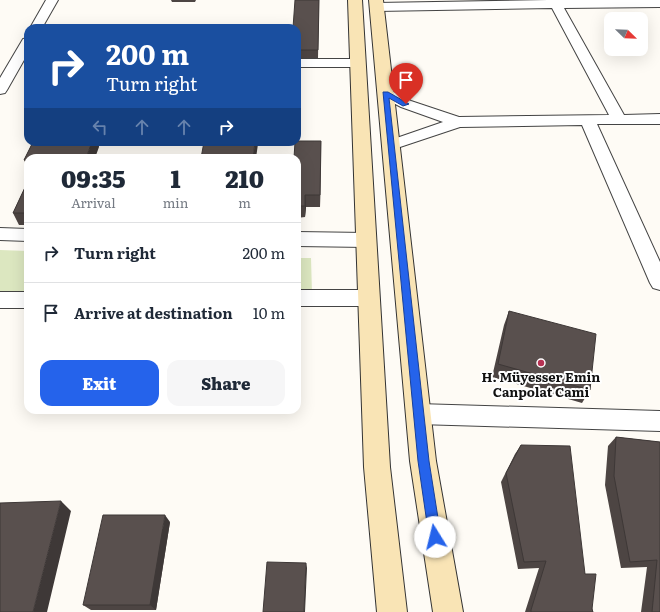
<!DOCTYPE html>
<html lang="en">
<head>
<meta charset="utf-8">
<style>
	:root { --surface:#fff; --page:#f6f6f7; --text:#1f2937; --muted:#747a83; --line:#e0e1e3; --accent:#2563eb }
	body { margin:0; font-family:Literata,serif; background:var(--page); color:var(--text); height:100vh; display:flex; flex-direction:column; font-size:15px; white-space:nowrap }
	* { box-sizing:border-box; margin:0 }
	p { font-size:13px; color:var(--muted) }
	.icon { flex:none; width:22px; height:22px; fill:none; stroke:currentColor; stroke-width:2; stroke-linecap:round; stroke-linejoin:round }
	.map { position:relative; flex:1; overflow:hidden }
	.drawer { position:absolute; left:24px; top:154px; width:277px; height:260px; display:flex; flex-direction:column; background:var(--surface); border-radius:12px; box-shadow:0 4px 16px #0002 }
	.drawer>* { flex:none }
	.top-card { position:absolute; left:24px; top:24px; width:277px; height:122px; border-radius:12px; box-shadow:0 4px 16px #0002; background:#1a4fa0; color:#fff; overflow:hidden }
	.needle { width:26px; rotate:113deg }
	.fabs { position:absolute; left:604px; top:12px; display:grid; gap:8px }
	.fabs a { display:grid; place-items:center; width:44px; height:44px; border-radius:8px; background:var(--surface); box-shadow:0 4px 16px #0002; font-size:20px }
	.pin { position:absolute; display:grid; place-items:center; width:34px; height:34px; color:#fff; margin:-41px -17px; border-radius:50% 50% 50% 0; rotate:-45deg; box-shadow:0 0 4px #0007 }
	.pin .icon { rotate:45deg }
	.me { position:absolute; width:44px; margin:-22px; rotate:351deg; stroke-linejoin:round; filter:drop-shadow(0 0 3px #0008) }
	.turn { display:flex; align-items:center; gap:14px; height:84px; padding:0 16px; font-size:18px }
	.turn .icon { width:52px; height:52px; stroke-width:2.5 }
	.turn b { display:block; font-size:28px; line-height:34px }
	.lanes { display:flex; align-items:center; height:38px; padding:0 16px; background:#0003; justify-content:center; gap:20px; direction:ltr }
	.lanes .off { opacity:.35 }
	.eta { display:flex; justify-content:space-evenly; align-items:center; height:68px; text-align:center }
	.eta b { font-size:24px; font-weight:800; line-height:28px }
	.button { display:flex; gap:8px; margin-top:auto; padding:8px 16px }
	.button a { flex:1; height:46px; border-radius:12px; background:var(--accent); color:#fff; font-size:16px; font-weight:800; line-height:46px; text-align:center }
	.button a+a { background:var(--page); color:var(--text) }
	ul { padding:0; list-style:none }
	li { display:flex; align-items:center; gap:12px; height:60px; padding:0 16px; border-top:1px solid var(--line) }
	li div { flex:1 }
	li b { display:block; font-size:15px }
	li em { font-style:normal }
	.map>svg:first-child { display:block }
</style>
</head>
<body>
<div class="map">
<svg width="660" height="612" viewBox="0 0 660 612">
	<rect width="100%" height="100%" fill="#fefbf5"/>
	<!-- green -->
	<path fill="#dce7c0" d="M 0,250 L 28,251 L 28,292 L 0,292 Z
		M 297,258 L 311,258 L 312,294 L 297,294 Z"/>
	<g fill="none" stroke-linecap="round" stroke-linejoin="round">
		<!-- minor casing -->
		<g stroke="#444" stroke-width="2">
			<path id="minor" d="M 46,0 L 58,0 L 42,28 L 30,28 Z
				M 548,0 L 660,0 L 660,7 L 564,8 L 624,115 L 660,114 L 660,124 L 597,124 L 660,262 L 660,290 L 653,288 L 650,283 L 582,125 L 460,127 L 391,150 L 385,148 L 383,145 L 385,142 L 443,122 L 401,107 L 380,96 L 378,93 L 380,90 L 390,90 L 411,101 L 459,117 L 609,115 L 552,8 L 377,11 L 371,7 L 377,3 Z
				M 28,38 L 28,53 L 7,90 L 5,93 L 0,94 L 0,78 L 23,39 Z
				M 297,59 L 358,59 L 363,60 L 365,63 L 363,66 L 358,67 L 297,67 Z
				M 0,228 L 28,229 L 28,241 L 0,240 Z
				M 297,232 L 366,233 L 372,235 L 375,240 L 372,245 L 366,247 L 297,246 Z
				M 297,290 L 369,290 L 376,293 L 379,298 L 376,303 L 369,306 L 297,306 Z
				M 0,292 L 28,292 L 28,308 L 0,308 Z
				M 418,404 L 660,411 L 660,431 L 418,424 L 410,421 L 407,414 L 410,407 Z"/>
		</g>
		<!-- secondary casing -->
		<g stroke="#333" stroke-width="2">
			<path id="secondary" d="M 348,0 L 362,0 L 390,467 L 407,612 L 377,612 L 364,467 Z
				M 369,0 L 383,0 L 436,461 L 463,612 L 433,612 L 410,461 Z"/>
		</g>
		<!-- minor -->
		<use href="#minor" fill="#fff" fill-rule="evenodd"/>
		<!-- secondary -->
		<use href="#secondary" fill="#f9e4b5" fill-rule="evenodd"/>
	</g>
	<!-- wall -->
	<path fill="#4d4543" d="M 171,0 L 196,0 L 195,2 L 172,2 Z
		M 319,0 L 318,58 L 297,58 L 297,28 Z
		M 321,141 L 320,207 L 306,207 L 305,217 L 297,218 L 297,158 Z
		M 33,142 L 98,142 L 99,147 L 28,158 L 28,168 L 24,160 Z
		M 28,181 L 28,225 L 19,225 L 13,213 Z
		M 509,311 L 590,390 L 582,403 L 492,377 L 504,325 Z
		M 616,437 L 660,442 L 660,612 L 641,612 L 647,567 L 621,568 L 605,485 L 608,446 Z
		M 521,445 L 585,574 L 593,612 L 525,612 L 539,568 L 518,569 L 501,482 L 515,454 Z
		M 170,522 L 156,610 L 91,610 L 83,605 Z"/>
	<!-- shaded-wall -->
	<path fill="#3e3837" d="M 321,141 L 321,153 L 320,207 L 320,195 Z
		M 92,142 L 98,142 L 99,147 L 95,158 L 86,158 Z
		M 255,142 L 258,142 L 258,144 L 256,158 L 253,158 Z
		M 305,195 L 306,207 L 305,217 Z
		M 61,501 L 71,511 L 47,612 L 33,612 Z
		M 165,515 L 170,522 L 156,610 L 150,605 Z
		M 306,563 L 307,568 L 305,612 L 304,612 Z"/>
	<!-- building -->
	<path fill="#59504e" stroke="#3e3837" d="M 295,0 L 319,0 L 318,50 L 297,50 L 297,28 L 293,28 Z
		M 297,141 L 321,141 L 320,195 L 305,195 L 305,206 L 297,206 L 297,158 L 294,158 L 295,142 L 297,142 Z
		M 33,142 L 92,142 L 86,158 L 28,158 L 28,160 L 24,160 Z
		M 204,142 L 255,142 L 253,158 L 201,158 Z
		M 28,181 L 28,213 L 13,213 Z
		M 509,311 L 596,334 L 590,390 L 498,364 Z
		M 616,437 L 660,442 L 660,612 L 652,612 L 657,560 L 630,562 L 614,476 Z
		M 521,445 L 570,446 L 585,574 L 596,574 L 592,609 L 593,612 L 531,612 L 531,610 L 546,561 L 524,562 L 506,473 Z
		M 61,501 L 33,612 L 0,612 L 0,503 Z
		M 103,515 L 165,515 L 150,605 L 83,605 Z
		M 267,562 L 306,563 L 304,612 L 263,612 Z"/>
	<!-- route -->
	<path fill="#2563eb" stroke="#184099" d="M 383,92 L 388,92 L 409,104 L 403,106 L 389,98 L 429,461 L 441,537 L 440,541 L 435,543 L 431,541 L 429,537 L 418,461 Z"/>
	<!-- markers -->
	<circle fill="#b73253" stroke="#fff" stroke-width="1.5" cx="541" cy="363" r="4"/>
	<g text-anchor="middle" stroke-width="4" stroke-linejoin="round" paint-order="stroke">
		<!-- poi labels -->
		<g font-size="13" font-weight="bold" fill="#111" stroke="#fff">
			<text x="541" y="382">H. Müyesser Emin<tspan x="541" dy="15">Canpolat Cami</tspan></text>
		</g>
	</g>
</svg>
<div class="fabs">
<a><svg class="needle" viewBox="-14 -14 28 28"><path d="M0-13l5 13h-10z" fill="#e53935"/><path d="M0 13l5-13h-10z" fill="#747a83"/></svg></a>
</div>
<div class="pin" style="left:406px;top:104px;background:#d93025"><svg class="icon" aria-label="arrive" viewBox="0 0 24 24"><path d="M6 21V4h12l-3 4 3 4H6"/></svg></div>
<svg class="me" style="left:435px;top:537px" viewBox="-20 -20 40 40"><circle r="19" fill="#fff"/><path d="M0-13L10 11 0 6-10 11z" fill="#2563eb"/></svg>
<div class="top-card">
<div class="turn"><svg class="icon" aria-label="right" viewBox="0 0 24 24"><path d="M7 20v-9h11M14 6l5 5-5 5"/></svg><div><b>200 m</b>Turn right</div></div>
<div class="lanes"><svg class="icon off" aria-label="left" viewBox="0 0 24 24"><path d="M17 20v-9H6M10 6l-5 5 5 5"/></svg><svg class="icon off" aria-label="ahead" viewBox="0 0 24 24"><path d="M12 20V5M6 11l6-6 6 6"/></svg><svg class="icon off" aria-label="ahead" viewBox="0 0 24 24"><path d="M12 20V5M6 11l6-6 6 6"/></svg><svg class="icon" aria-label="right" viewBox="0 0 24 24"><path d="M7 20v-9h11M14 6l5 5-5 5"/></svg></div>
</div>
<section class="drawer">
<div class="eta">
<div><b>09:35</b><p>Arrival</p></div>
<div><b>1</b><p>min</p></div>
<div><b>210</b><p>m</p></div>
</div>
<ul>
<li><svg class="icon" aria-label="right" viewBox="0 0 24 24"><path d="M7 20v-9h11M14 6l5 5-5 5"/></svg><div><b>Turn right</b></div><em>200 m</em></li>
<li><svg class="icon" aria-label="arrive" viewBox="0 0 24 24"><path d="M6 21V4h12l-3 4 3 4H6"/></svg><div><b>Arrive at destination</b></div><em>10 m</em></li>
</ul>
<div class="button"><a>Exit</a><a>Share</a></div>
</section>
</div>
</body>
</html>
